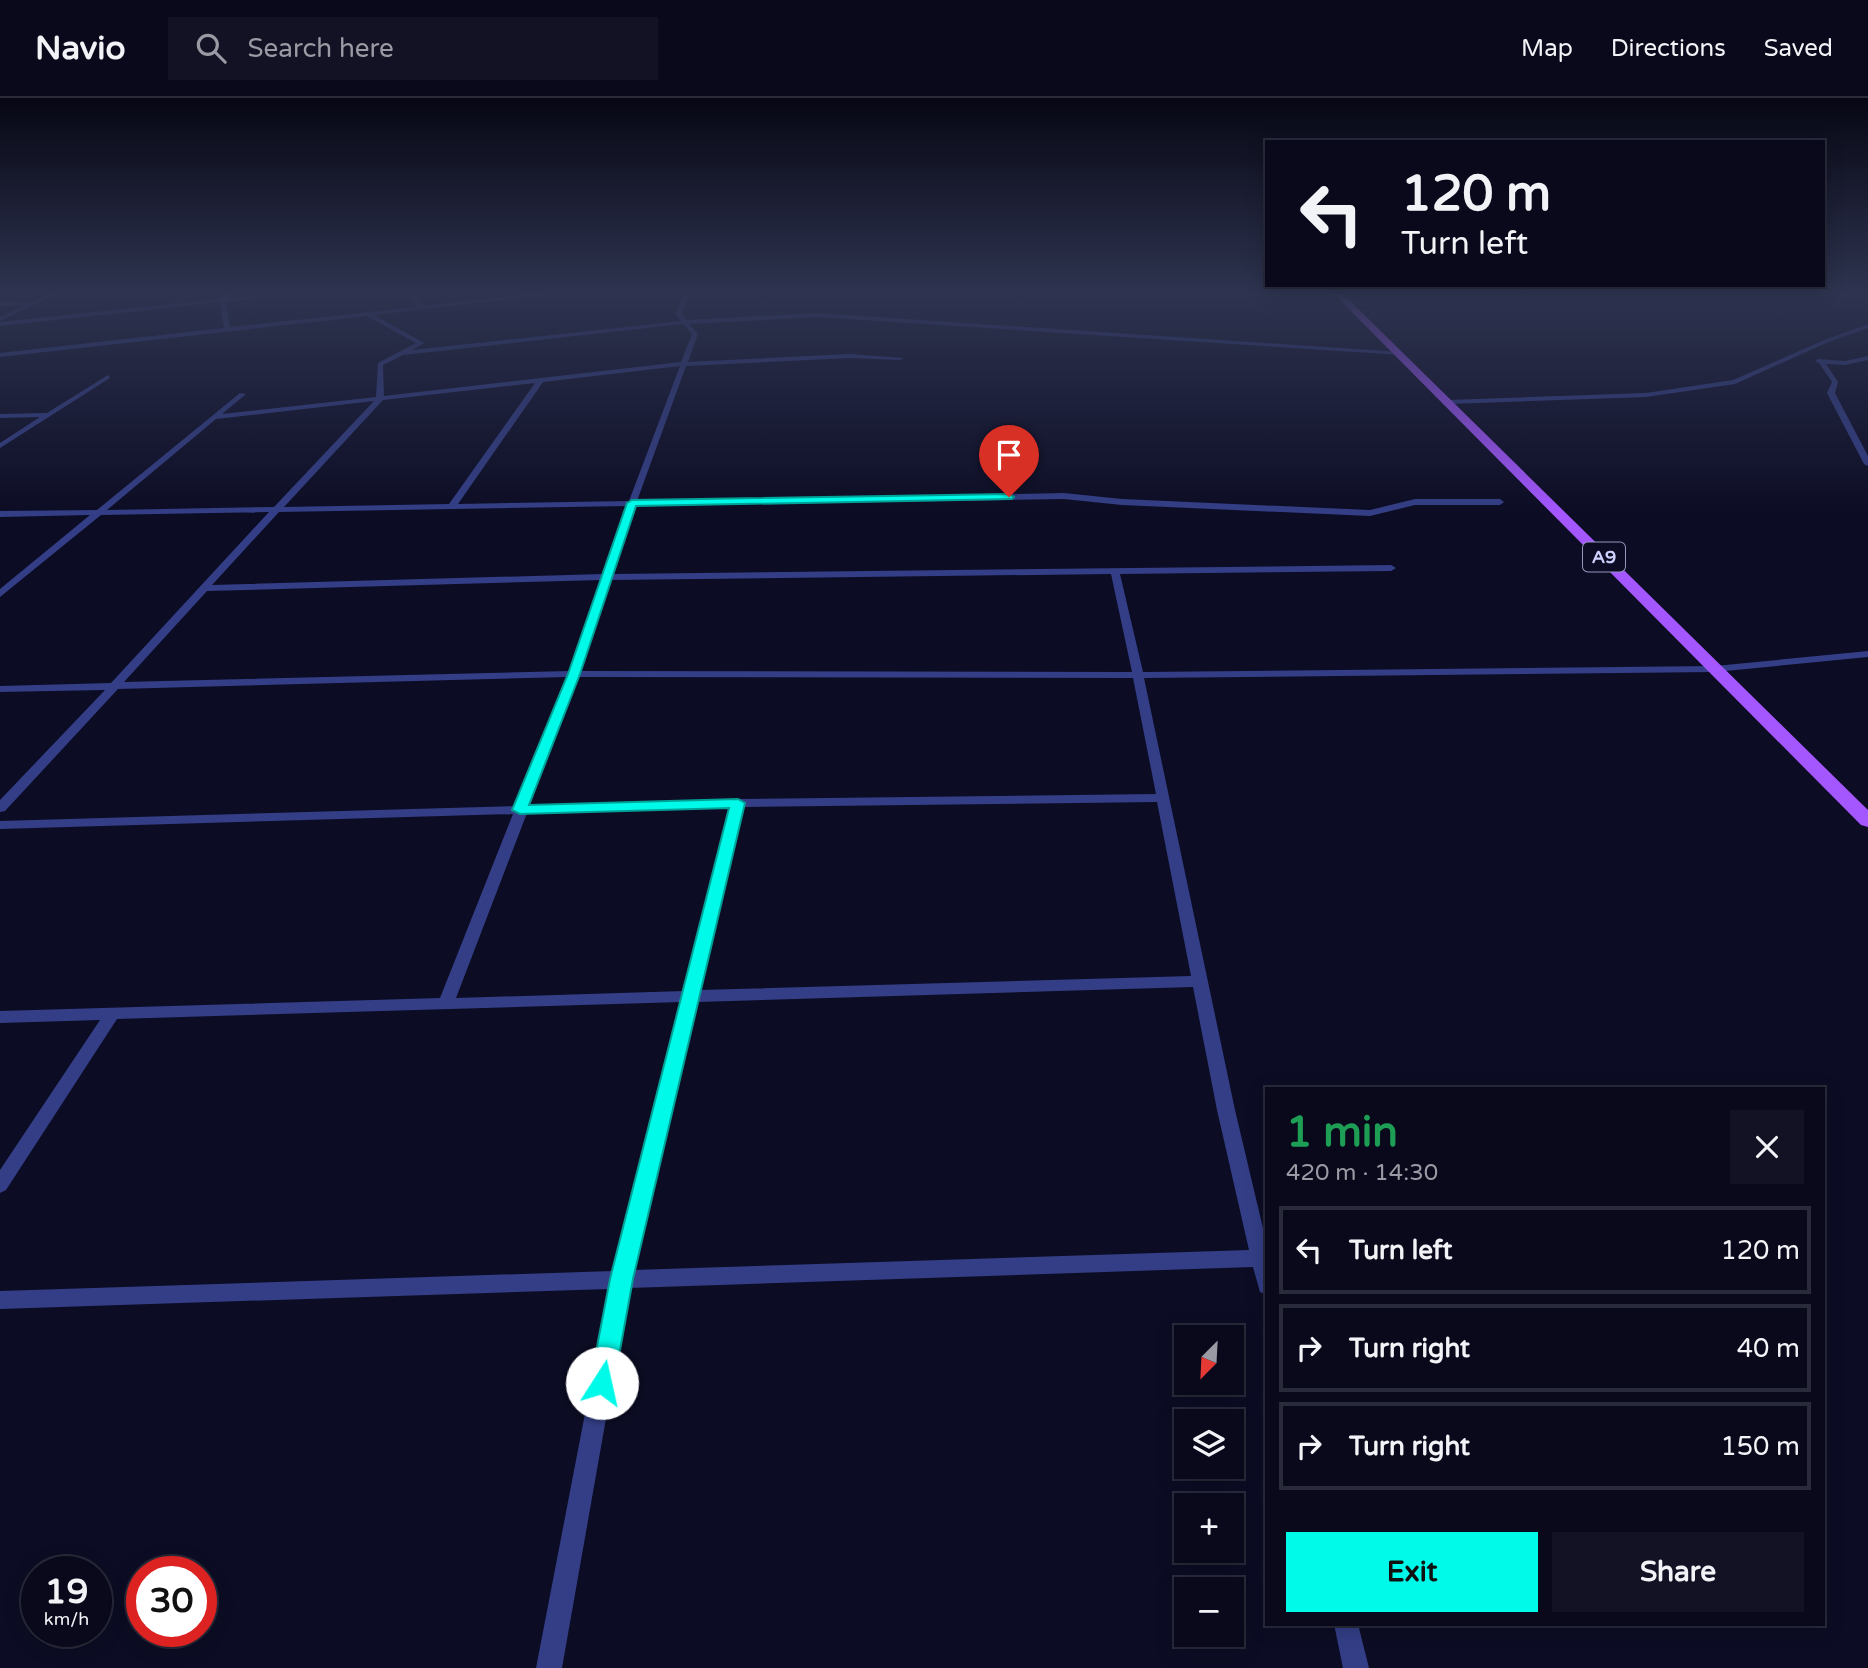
<!DOCTYPE html>
<html lang="en">
<head>
<meta charset="utf-8">
<style>
	:root { --surface:#09091b; --page:#121224; --text:#f1f3f6; --muted:#999aa3; --line:#292a3a; --accent:#00fae9 }
	body { margin:0; font-family:"Varela Round",sans-serif; background:var(--page); color:var(--text); height:100vh; display:flex; flex-direction:column; font-size:26px; white-space:nowrap }
	* { box-sizing:border-box; margin:0 }
	p { font-size:23px; color:var(--muted) }
	.icon { flex:none; width:38px; height:38px; fill:none; stroke:currentColor; stroke-width:2; stroke-linecap:round; stroke-linejoin:round }
	.map { position:relative; flex:1; overflow:hidden }
	.drawer { position:absolute; left:1265px; top:989px; width:560px; height:539px; display:flex; flex-direction:column; background:var(--surface); border-radius:0px; box-shadow:0 4px 18px #0003,0 0 0 2px var(--line) }
	.drawer>* { flex:none }
	.hud { position:absolute; left:1265px; top:42px; width:560px; height:147px; border-radius:0px; box-shadow:0 4px 18px #0003,0 0 0 2px var(--line); background:#09091b; color:var(--text); overflow:hidden }
	.needle { width:46px; rotate:204deg }
	.fabs { position:absolute; left:1174px; top:1227px; display:grid; gap:14px }
	.fabs a { display:grid; place-items:center; width:70px; height:70px; border-radius:0px; background:var(--surface); box-shadow:0 4px 18px #0003,0 0 0 2px var(--line); font-size:35px }
	.speed { position:absolute; left:21px; top:1458px; display:flex; gap:14px; font-size:35px; font-weight:700; text-align:center }
	.speed>* { display:grid; place-content:center; width:91px; height:91px; border-radius:50%; background:var(--surface); box-shadow:0 4px 18px #0003,0 0 0 2px var(--line); line-height:1 }
	.speed small { font-size:18px; font-weight:400 }
	.speed .limit { border:10px solid #d22; background:#fff; color:#111 }
	.pin { position:absolute; display:grid; place-items:center; width:60px; height:60px; color:#fff; margin:-72px -30px; border-radius:50% 50% 50% 0; rotate:-45deg; box-shadow:0 0 7px #0007 }
	.pin .icon { rotate:45deg }
	.me { position:absolute; width:77px; margin:-38px; rotate:10deg; stroke-linejoin:round; filter:drop-shadow(0 0 5px #0008) }
	.turn { display:flex; align-items:center; gap:24px; height:147px; padding:0 21px; font-size:32px }
	.turn .icon { width:91px; height:91px; stroke-width:2.5 }
	.turn b { display:block; font-size:49px; line-height:60px }
	.round { display:grid; place-items:center; flex:none; width:74px; height:74px; border-radius:0px; background:var(--page) }
	.head { display:flex; align-items:center; justify-content:space-between; height:119px; padding:0 21px }
	h1 { font-size:42px; font-weight:700; line-height:52px; color:#1e9e55 }
	.primary-button { display:flex; gap:14px; margin-top:auto; padding:14px 21px }
	.primary-button a { flex:1; height:80px; border-radius:0px; background:var(--accent); color:#111; font-size:28px; font-weight:700; line-height:80px; text-align:center }
	.primary-button a+a { background:var(--page); color:var(--text) }
	ul { padding:0; list-style:none }
	li { display:flex; align-items:center; gap:21px; height:88px; margin:0 14px 10px; padding:0 7px; border:4px solid var(--line); border-radius:0px }
	li div { flex:1 }
	li b { display:block; font-size:26px }
	li em { font-style:normal }
	header { display:flex; align-items:center; gap:42px; box-sizing:border-box; height:98px; padding:0 35px; background:var(--surface); border-bottom:2px solid var(--line) }
	header strong { font-size:33px }
	nav { display:flex; gap:38px; margin-inline-start:auto; font-size:24px }
	.search { width:490px; height:63px; background:var(--page); display:flex; align-items:center; gap:18px; box-sizing:border-box; padding:0 24px; border-radius:0px; color:var(--muted); font-size:26px }
	.map>svg:first-child { display:block }
</style>
</head>
<body>
<header>
<strong>Navio</strong>
<div class="search"><svg class="icon" aria-label="search" viewBox="0 0 24 24"><circle cx="10" cy="10" r="6"/><path d="M15 15l6 6"/></svg>Search here</div>
<nav><a>Map</a><a>Directions</a><a>Saved</a></nav>
</header>
<div class="map">
<svg width="1868" height="1570" viewBox="0 0 1868 1570">
	<rect width="100%" height="100%" fill="#0c0c24"/>
	<g fill="none" stroke-linecap="round" stroke-linejoin="round">
		<!-- street -->
		<path fill="#333e86" fill-rule="evenodd" d="M 48,196 L 56,196 L 0,223 L 0,219 L 25,207 L 0,208 L 0,204 L 30,205 Z
			M 223,196 L 229,196 L 227,200 L 286,196 L 226,204 L 230,229 L 417,209 L 412,196 L 418,196 L 422,208 L 529,196 L 549,196 L 374,217 L 424,245 L 412,252 L 681,223 L 675,216 L 685,196 L 691,196 L 681,216 L 687,222 L 817,215 L 1400,254 L 1402,257 L 817,219 L 689,226 L 698,236 L 688,264 L 849,256 L 903,260 L 900,262 L 849,260 L 686,268 L 637,403 L 1064,395 L 1122,401 L 1370,412 L 1415,401 L 1500,401 L 1504,404 L 1500,407 L 1415,407 L 1370,418 L 1122,407 L 1064,401 L 635,408 L 613,476 L 1391,467 L 1396,470 L 1391,473 L 1120,476 L 1143,574 L 1715,568 L 1868,553 L 1868,559 L 1715,574 L 1144,580 L 1235,1012 L 1267,1147 L 1267,1197 L 1260,1194 L 1253,1169 L 629,1190 L 562,1570 L 536,1570 L 609,1191 L 0,1211 L 0,1193 L 613,1173 L 681,904 L 117,921 L 6,1092 L 0,1095 L 0,1072 L 100,922 L 0,925 L 0,913 L 440,900 L 513,716 L 0,731 L 0,723 L 516,708 L 567,579 L 118,591 L 5,713 L 0,714 L 0,702 L 105,592 L 0,594 L 0,588 L 111,585 L 269,414 L 101,417 L 0,499 L 0,491 L 90,417 L 0,419 L 0,413 L 97,412 L 240,295 L 246,296 L 222,316 L 376,299 L 378,265 L 416,245 L 367,218 L 0,259 L 0,255 L 224,230 L 220,204 L 0,228 L 0,224 L 221,201 ZM 683,226 L 692,236 L 681,264 L 384,298 L 383,267 L 403,257 ZM 680,268 L 629,403 L 458,406 L 543,284 ZM 535,285 L 449,406 L 284,409 L 383,302 ZM 374,303 L 274,409 L 107,412 L 216,321 ZM 627,408 L 603,476 L 212,487 L 279,414 ZM 1111,476 L 1132,574 L 581,573 L 611,482 ZM 601,482 L 570,573 L 124,584 L 207,493 ZM 578,579 L 1133,580 L 1156,696 L 738,701 L 530,707 ZM 1157,704 L 1191,878 L 700,892 L 744,709 ZM 731,709 L 684,893 L 456,900 L 527,715 ZM 1193,889 L 1217,1012 L 1249,1152 L 633,1172 L 697,904 Z
			M 1868,226 L 1868,230 L 1826,245 L 1735,286 L 1646,299 L 1449,306 L 1445,304 L 1449,302 L 1646,295 L 1733,282 L 1822,243 Z
			M 1868,258 L 1868,262 L 1845,267 L 1826,266 L 1838,284 L 1835,295 L 1868,358 L 1868,368 L 1864,366 L 1827,295 L 1832,284 L 1819,265 L 1815,263 L 1818,261 L 1845,263 Z
			M 108,277 L 110,280 L 0,350 L 0,345 L 40,319 L 0,320 L 0,316 L 47,315 Z
			M 1334,1526 L 1358,1526 L 1369,1570 L 1343,1570 Z"/>
		<!-- primary -->
		<path fill="#a456ff" fill-rule="evenodd" d="M 1334,196 L 1343,196 L 1868,712 L 1868,729 L 1861,727 Z"/>
	</g>
	<!-- sky -->
	<linearGradient id="sky" x2="0" y2="1"><stop stop-color="#070714"/><stop offset="0.47" stop-color="#2e3450"/><stop offset="1" stop-color="#2e3450" stop-opacity="0"/></linearGradient>
	<rect width="1868" height="416" fill="url(#sky)"/>
	<!-- route -->
	<path fill="#00fae9" stroke="#00a297" stroke-width="2" d="M 1009,396 L 1014,399 L 1012,401 L 636,408 L 580,576 L 529,707 L 738,701 L 745,705 L 633,1181 L 614,1285 L 611,1293 L 602,1296 L 594,1293 L 590,1285 L 610,1181 L 729,710 L 520,716 L 512,712 L 568,576 L 627,405 L 632,402 Z"/>
	<g text-anchor="middle" stroke-width="6" stroke-linejoin="round" paint-order="stroke">
		<!-- shield labels -->
		<rect fill="#0c0c24" stroke="#9496bd" stroke-width="2" x="1583" y="444.5" width="42" height="29" rx="5"/>
		<g font-size="18" font-weight="bold" fill="#cfd1ff">
			<text x="1604" y="465">A9</text>
		</g>
	</g>
</svg>
<div class="fabs">
<a><svg class="needle" viewBox="-14 -14 28 28"><path d="M0-13l5 13h-10z" fill="#e53935"/><path d="M0 13l5-13h-10z" fill="#999aa3"/></svg></a>
<a><svg class="icon" aria-label="layers" viewBox="0 0 24 24"><path d="M12 4l9 5-9 5-9-5zM3 14l9 5 9-5"/></svg></a>
<a>+</a>
<a>−</a>
</div>
<div class="speed"><div>19<small>km/h</small></div><div class="limit">30</div></div>
<div class="pin" style="left:1009px;top:399px;background:#d93025"><svg class="icon" aria-label="arrive" viewBox="0 0 24 24"><path d="M6 21V4h12l-3 4 3 4H6"/></svg></div>
<svg class="me" style="left:602px;top:1285px" viewBox="-20 -20 40 40"><circle r="19" fill="#fff"/><path d="M0-13L10 11 0 6-10 11z" fill="#00fae9"/></svg>
<div class="hud">
<div class="turn"><svg class="icon" aria-label="left" viewBox="0 0 24 24"><path d="M17 20v-9H6M10 6l-5 5 5 5"/></svg><div><b>120 m</b>Turn left</div></div>
</div>
<section class="drawer">
<div class="head"><div><h1>1 min</h1><p>420 m · 14:30</p></div><a class="round"><svg class="icon" aria-label="close" viewBox="0 0 24 24"><path d="M6 6l12 12M18 6L6 18"/></svg></a></div>
<ul>
<li><svg class="icon" aria-label="left" viewBox="0 0 24 24"><path d="M17 20v-9H6M10 6l-5 5 5 5"/></svg><div><b>Turn left</b></div><em>120 m</em></li>
<li><svg class="icon" aria-label="right" viewBox="0 0 24 24"><path d="M7 20v-9h11M14 6l5 5-5 5"/></svg><div><b>Turn right</b></div><em>40 m</em></li>
<li><svg class="icon" aria-label="right" viewBox="0 0 24 24"><path d="M7 20v-9h11M14 6l5 5-5 5"/></svg><div><b>Turn right</b></div><em>150 m</em></li>
</ul>
<div class="primary-button"><a>Exit</a><a>Share</a></div>
</section>
</div>
</body>
</html>
